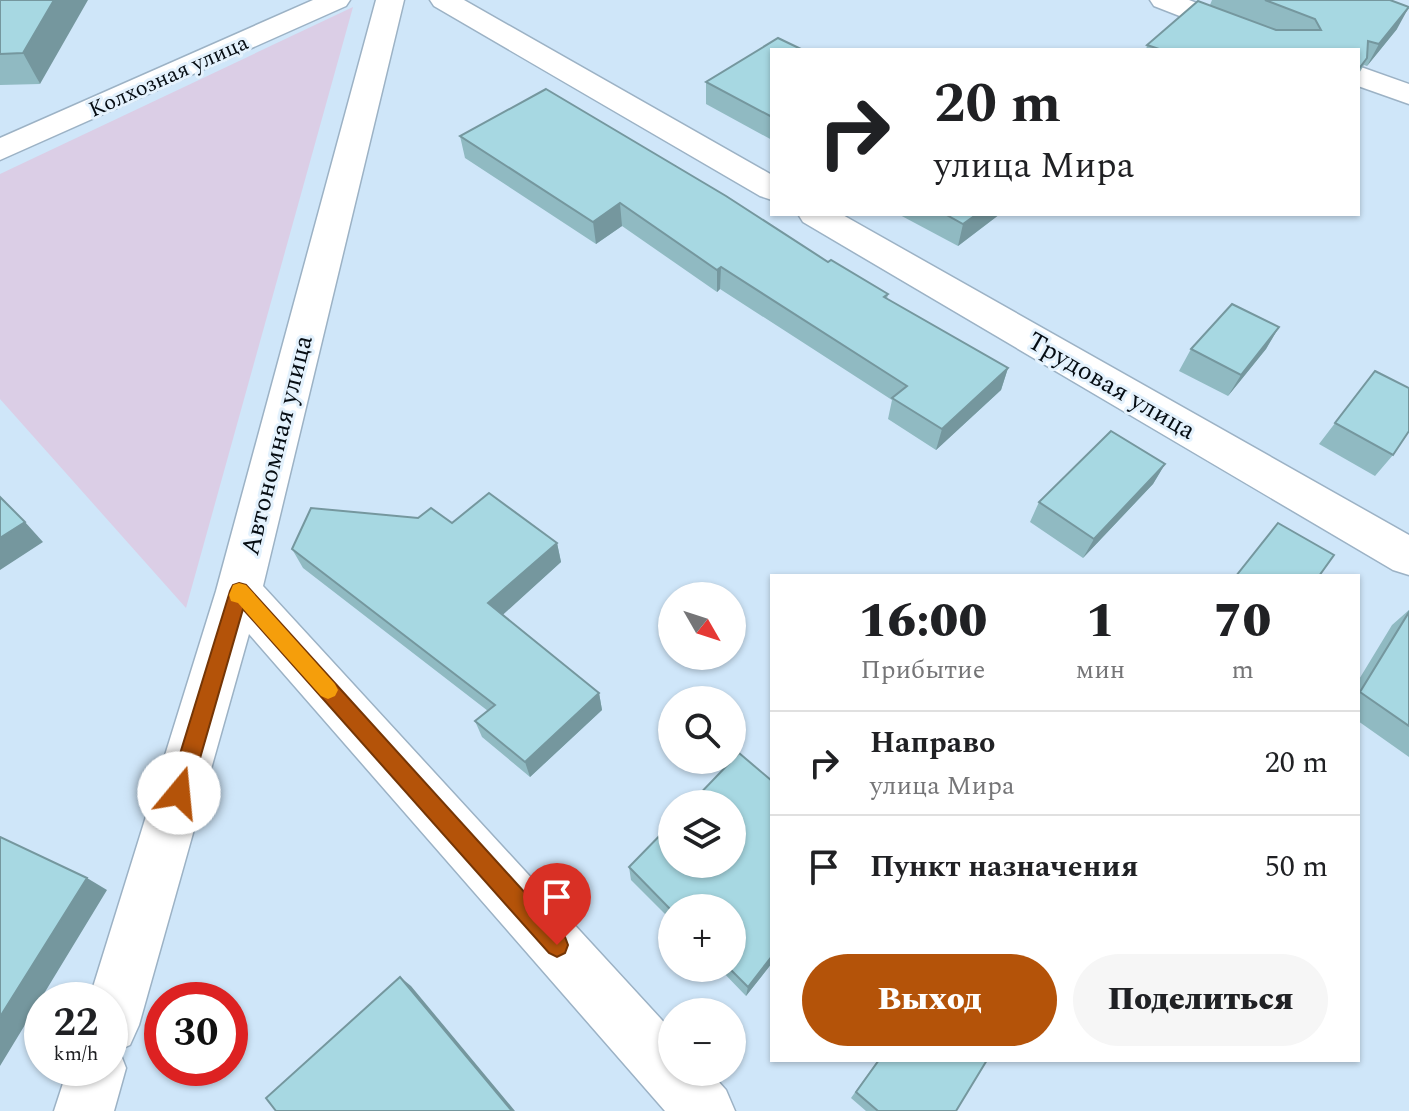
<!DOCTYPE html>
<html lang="ru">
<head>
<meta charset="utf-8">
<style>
	:root { --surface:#fff; --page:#f6f6f6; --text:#202124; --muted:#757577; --line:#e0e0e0; --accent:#b45309 }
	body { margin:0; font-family:Spectral,serif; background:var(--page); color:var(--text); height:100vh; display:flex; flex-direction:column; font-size:30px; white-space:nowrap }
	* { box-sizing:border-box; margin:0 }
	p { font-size:26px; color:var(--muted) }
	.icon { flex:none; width:44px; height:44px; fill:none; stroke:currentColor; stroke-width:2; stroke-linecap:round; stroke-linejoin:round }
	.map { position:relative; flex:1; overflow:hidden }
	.side { position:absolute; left:770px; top:574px; width:590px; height:488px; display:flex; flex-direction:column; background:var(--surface); border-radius:0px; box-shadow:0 2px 6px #0004 }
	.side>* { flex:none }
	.top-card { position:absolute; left:770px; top:48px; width:590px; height:168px; border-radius:0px; box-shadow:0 2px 6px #0004; background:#fff; color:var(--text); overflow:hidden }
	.needle { width:52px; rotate:129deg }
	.tools { position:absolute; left:658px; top:582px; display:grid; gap:16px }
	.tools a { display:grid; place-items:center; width:88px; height:88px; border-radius:50%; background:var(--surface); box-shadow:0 2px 6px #0004; font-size:40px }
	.speed { position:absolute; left:24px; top:982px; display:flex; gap:16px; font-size:40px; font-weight:700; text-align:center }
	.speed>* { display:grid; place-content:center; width:104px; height:104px; border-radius:50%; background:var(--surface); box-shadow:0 2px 6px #0004; line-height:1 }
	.speed small { font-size:20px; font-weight:400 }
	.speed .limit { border:12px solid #d22; background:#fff; color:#111 }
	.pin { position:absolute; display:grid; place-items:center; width:68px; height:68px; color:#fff; margin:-82px -34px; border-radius:50% 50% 50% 0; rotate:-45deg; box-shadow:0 0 8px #0007 }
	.pin .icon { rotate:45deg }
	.me { position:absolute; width:88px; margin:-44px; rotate:17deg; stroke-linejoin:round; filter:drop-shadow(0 0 6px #0008) }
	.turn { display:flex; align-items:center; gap:28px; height:168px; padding:0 32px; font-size:36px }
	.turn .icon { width:104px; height:104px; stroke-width:2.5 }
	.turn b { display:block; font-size:56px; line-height:68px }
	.eta { display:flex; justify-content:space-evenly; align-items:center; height:136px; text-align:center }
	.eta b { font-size:48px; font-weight:800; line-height:56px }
	.action { display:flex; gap:16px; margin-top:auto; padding:16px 32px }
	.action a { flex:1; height:92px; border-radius:48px; background:var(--accent); color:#fff; font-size:32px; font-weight:800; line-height:92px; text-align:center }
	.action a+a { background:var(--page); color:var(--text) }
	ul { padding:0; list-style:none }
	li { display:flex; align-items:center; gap:24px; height:104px; padding:0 32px; border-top:2px solid var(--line) }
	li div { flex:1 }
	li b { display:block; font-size:30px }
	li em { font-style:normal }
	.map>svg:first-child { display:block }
</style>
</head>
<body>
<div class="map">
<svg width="1409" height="1111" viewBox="0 0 1409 1111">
	<rect width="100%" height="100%" fill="#cfe6f9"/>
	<!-- green -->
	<path fill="#dbcee6" d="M 353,7 L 186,608 L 0,399 L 0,174 Z"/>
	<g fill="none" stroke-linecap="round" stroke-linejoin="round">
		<!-- minor casing -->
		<g stroke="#9cb2c5" stroke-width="3">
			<path id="minor" d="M 313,0 L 350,0 L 346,6 L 0,160 L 0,138 Z
				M 376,0 L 404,0 L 263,586 L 672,1031 L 672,1072 L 710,1072 L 726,1090 L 735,1111 L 665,1111 L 249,634 L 139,1025 L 130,1045 L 119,1050 L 126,1068 L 114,1111 L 54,1111 L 68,1068 L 110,1068 L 110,1000 L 89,1000 L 216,591 Z
				M 430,0 L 464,0 L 772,175 L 772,200 L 760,196 L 434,6 Z
				M 1150,0 L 1189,0 L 1303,44 L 1308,50 L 1267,50 L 1154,6 Z
				M 1358,66 L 1409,84 L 1409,104 L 1358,86 Z
				M 798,214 L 841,214 L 1409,535 L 1409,575 L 1393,570 L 803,222 Z"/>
		</g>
		<!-- minor -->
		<use href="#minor" fill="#fff" fill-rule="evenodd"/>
	</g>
	<!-- wall -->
	<path fill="#90bac2" d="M 0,0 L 40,84 L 0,85 Z
		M 1212,0 L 1390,0 L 1397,29 L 1367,66 L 1364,65 L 1358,75 L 1358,50 L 1146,50 L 1147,45 L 1210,5 Z
		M 772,50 L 772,140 L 706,104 L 706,82 Z
		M 460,136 L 828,262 L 888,294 L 887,299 L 1008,368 L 1001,390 L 936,450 L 888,419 L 892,400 L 720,289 L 717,292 L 622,226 L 596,244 L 465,158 Z
		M 898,214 L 1000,214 L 958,246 Z
		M 1279,327 L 1266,349 L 1228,396 L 1179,371 L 1191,349 Z
		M 1375,371 L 1393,455 L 1375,476 L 1319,444 Z
		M 1165,464 L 1153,484 L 1083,558 L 1030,522 L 1039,502 Z
		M 557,543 L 561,562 L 502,615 L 599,693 L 602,710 L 530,777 L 482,737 L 475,721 L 488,711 L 303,568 L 292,549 Z
		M 1409,610 L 1409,757 L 1358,721 L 1358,681 L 1392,625 Z
		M 772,781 L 772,963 L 746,996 L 719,968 L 732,968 L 672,908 L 672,921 L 631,880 L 629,867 Z
		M 878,1060 L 987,1060 L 956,1111 L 866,1111 L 851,1098 Z"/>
	<!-- shaded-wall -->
	<path fill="#75979e" d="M 54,0 L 88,0 L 40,84 L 23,53 Z
		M 1409,7 L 1397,29 L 1367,66 L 1379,44 Z
		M 620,203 L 622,226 L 596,244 L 593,222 Z
		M 977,214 L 1000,214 L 958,246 L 963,224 Z
		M 721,267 L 720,289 L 717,292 L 717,270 Z
		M 1279,327 L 1266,349 L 1228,396 L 1241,375 Z
		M 1008,368 L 1001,390 L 936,450 L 942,429 Z
		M 1165,464 L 1153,484 L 1083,558 L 1094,539 Z
		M 25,522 L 43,542 L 0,570 L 0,538 Z
		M 557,543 L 561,562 L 495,622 L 488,603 Z
		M 599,693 L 602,710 L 530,777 L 525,762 Z
		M 87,878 L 107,890 L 0,1066 L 0,1017 Z
		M 772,956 L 772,963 L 746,996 L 748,987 Z
		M 400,977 L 411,986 L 515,1111 L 512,1111 Z"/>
	<!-- building -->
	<path fill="#a7d8e2" stroke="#75979e" stroke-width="2" d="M 0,0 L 54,0 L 23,53 L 0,54 Z
		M 1265,0 L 1390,0 L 1409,7 L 1379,44 L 1368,41 L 1367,58 L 1358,70 L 1358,50 L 1162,50 L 1147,45 L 1198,1 L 1276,30 L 1321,30 L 1315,19 Z
		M 778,38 L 803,50 L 772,50 L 772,117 L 706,82 Z
		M 546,89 L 726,196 L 828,262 L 831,260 L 888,294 L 884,297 L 1008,368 L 942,429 L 892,398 L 907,386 L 721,267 L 717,270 L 620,203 L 593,222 L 460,136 Z
		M 945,214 L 977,214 L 963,224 Z
		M 1232,304 L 1279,327 L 1241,375 L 1191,349 Z
		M 1375,371 L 1409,388 L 1409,431 L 1393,455 L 1335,423 Z
		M 1111,431 L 1165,464 L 1094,539 L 1039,502 Z
		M 489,493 L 557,543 L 488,603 L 599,693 L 525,762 L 475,721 L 495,705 L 292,549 L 311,508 L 418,518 L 431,508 L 452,523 Z
		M 0,497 L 25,522 L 0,538 Z
		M 1278,523 L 1334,555 L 1319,576 L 1236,576 Z
		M 1409,612 L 1409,726 L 1360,692 Z
		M 739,753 L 772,781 L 772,956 L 748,987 L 729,968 L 732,968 L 732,908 L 672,908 L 672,911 L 629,867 L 672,823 L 672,864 L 732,864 L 732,804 L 690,804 Z
		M 0,837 L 87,878 L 0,1017 Z
		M 400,977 L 512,1111 L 276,1111 L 266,1098 Z
		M 879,1060 L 987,1060 L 956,1111 L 878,1111 L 856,1092 Z"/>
	<!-- route -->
	<path fill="#b45309" stroke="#753606" stroke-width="2" d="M 239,583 L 246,585 L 565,937 L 568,945 L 565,953 L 557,957 L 549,953 L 243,609 L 190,793 L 186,801 L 179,803 L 172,801 L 168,793 L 230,591 L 233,585 Z"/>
	<!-- slow -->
	<path fill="#f59e0b" d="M 239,583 L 246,585 L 335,684 L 338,690 L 335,696 L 328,699 L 321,696 L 238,603 L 231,601 L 229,595 L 233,585 Z"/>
	<g text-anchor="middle" stroke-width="6" stroke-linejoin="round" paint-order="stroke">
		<!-- far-street labels -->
		<g font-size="22" fill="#060d13" stroke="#e4f2fd">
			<text transform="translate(168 75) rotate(-24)" y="8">Колхозная улица</text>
		</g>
		<!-- street labels -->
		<g font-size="26" fill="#060d13" stroke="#e4f2fd">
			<text transform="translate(1112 385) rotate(30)" y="9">Трудовая улица</text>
			<text transform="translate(276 445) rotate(-76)" y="9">Автономная улица</text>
		</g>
	</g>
</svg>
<div class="tools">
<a><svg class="needle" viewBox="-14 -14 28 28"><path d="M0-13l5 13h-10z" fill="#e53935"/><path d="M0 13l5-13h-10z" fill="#757577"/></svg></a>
<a><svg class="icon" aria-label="search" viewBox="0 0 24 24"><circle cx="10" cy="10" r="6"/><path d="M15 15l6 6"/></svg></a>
<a><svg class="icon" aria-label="layers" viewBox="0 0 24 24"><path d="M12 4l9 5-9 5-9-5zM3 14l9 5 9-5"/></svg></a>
<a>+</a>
<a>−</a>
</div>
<div class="speed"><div>22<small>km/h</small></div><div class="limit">30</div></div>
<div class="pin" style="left:557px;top:945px;background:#d93025"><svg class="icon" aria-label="arrive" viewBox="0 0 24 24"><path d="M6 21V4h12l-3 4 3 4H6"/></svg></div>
<svg class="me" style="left:179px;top:793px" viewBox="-20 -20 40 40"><circle r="19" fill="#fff"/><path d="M0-13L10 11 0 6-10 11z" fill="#b45309"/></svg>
<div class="top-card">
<div class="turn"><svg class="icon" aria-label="right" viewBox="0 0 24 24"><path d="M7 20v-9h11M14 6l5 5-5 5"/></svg><div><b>20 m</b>улица Мира</div></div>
</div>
<section class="side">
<div class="eta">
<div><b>16:00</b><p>Прибытие</p></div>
<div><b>1</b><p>мин</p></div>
<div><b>70</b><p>m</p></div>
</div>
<ul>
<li><svg class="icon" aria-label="right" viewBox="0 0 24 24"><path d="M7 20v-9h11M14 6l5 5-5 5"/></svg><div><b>Направо</b><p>улица Мира</p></div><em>20 m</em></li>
<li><svg class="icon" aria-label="arrive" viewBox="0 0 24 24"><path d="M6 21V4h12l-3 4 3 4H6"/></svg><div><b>Пункт назначения</b></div><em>50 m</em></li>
</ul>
<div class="action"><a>Выход</a><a>Поделиться</a></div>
</section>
</div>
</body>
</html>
